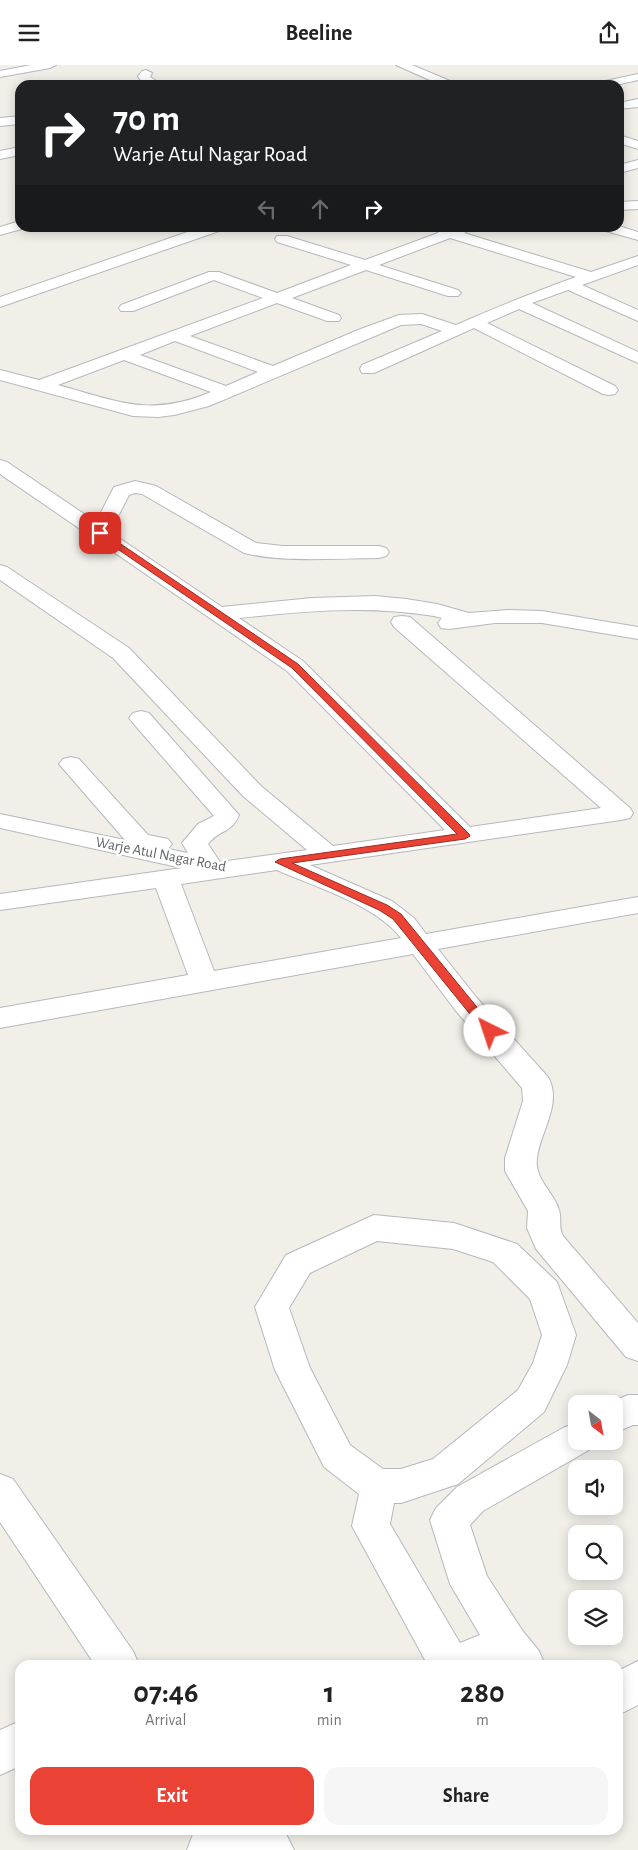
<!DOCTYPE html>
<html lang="en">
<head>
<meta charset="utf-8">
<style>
	:root { --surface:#fff; --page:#f6f6f6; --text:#222; --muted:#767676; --accent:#ea4335 }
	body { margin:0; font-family:"Alegreya Sans",sans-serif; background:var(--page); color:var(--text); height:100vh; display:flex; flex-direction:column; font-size:19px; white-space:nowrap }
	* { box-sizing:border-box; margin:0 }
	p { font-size:16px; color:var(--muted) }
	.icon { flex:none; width:28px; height:28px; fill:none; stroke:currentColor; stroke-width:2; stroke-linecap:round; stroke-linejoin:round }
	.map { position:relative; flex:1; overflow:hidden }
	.panel { position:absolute; left:15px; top:1595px; width:608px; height:175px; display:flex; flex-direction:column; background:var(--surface); border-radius:15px; box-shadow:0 2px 12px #0003 }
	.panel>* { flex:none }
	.top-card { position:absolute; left:15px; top:15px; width:609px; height:152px; border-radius:15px; box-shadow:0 2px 12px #0003; background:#202124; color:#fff; overflow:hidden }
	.needle { width:32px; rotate:149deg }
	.tools { position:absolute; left:568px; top:1330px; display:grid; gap:10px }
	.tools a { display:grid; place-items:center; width:55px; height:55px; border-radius:10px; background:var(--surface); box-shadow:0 2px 12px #0003; font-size:25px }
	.pin { position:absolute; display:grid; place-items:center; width:42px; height:42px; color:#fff; margin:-21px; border-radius:10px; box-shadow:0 2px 8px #0006 }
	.me { position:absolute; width:55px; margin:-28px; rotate:319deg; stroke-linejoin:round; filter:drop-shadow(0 0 4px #0008) }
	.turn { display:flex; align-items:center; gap:18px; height:105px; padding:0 15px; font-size:22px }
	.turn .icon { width:65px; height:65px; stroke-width:2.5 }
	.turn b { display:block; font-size:35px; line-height:42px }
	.lanes { display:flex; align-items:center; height:48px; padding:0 15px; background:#0003; justify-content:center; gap:25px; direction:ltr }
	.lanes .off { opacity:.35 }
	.eta { display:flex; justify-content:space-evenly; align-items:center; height:85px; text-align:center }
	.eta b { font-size:30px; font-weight:700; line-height:35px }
	.cta { display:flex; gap:10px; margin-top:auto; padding:10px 15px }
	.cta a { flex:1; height:58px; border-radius:15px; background:var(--accent); color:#fff; font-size:20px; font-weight:700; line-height:58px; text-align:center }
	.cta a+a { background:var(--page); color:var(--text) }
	header { display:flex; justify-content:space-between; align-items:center; height:65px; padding:0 15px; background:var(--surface); font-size:22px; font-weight:700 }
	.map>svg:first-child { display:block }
</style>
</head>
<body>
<header><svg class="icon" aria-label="menu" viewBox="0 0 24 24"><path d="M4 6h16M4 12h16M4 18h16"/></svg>Beeline<svg class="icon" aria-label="share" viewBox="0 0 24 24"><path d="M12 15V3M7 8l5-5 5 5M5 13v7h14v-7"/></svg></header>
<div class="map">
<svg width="638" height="1785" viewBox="0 0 638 1785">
	<rect width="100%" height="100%" fill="#f1efe8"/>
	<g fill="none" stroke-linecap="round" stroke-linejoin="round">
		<!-- minor casing -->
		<g stroke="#b5b8bc" stroke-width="2">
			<path id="minor" d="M 31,0 L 56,0 L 50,3 L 0,12 L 0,6 Z
				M 396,0 L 412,0 L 455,18 L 457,20 L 441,20 Z
				M 146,5 L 152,8 L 150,12 L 163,20 C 153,20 143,22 138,11 L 142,6 Z
				M 638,9 L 638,15 L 616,20 L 594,20 L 596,18 Z
				M 200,17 L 205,18 L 207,20 L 194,20 Z
				M 638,34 L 638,42 L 619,44 L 619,38 Z
				M 20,51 L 20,59 L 0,61 L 0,53 Z
				M 619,70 L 638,76 L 638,84 L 619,78 Z
				M 20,82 L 20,90 L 0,94 L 0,86 Z
				M 638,95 L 638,103 L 619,108 L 619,100 Z
				M 638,136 L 638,144 L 619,145 L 619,137 Z
				M 20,156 L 20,162 L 25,163 L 0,170 L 0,162 Z
				M 619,161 L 638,167 L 638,175 L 602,165 L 600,162 L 619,162 Z
				M 202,162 L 224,162 L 222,165 L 0,242 L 0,232 Z
				M 454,162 L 475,162 L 464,168 L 591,207 L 638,191 L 638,200 L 582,220 L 638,245 L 638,256 L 568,225 L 532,238 L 638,287 L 638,298 L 519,244 L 487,258 L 615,321 L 618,325 L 615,329 L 609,330 L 603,329 L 474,263 L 374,308 L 362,308 L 360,304 L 362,300 L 442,266 L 421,259 L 401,260 L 209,341 L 174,350 L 158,352 L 133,351 L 0,315 L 0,305 L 39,315 L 263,233 L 214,215 L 133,246 L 121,246 L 119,243 L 121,240 L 209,207 L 219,207 L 277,228 L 351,200 L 277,177 L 275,174 L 277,171 L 287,171 L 365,195 L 438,168 L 439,164 ZM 450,173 L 576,212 C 537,226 495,243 456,260 L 422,249 L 399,250 L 358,265 L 273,301 L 190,271 L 277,238 L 327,256 L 339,256 L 341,253 L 339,250 L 292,233 L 366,205 L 448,231 L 458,231 L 461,228 L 458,225 L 379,200 ZM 175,276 L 258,307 L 226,321 L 140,290 ZM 124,295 L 211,327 C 150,353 117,336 58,320 Z
				M 0,395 L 7,397 L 96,457 L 114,422 L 135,416 L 156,421 L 256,478 L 283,481 L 379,481 L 386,483 L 389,487 L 386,491 L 379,493 C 336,493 285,498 244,488 L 142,429 L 135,428 L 129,430 L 110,467 L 222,542 L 312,533 L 375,531 L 406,534 L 437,539 L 469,548 L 508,545 L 542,546 L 638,562 L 638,574 L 542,558 L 495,558 L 449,564 L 441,563 L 438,558 L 442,553 L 434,551 C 368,540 304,546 239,553 L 303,596 L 470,762 L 601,743 L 394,562 L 391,557 L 394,552 L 402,551 L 410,552 L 630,743 L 633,748 L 630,753 L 621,755 L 310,800 L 392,836 L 414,853 L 426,869 L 638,832 L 638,848 L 438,884 L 476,932 L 548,1012 C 563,1038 540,1067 537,1093 C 534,1114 554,1127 559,1145 C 562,1154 558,1162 563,1171 L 638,1258 L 638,1296 L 626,1292 L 536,1184 L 527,1163 L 528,1146 L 505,1106 L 505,1093 L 523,1036 L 522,1023 L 456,946 L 413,889 L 0,963 L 0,943 L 188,910 L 156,823 L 0,845 L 0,829 L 182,803 L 0,763 L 0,749 L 125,775 L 59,699 L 63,694 L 71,692 L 79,694 L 148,770 L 168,774 L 172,779 L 168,784 L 188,788 L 182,778 L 198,759 L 214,751 L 133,658 L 129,653 L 133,648 L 141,646 L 149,648 L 239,750 C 232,768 220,764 208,779 L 220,797 L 307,785 L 243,731 L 113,593 L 0,515 L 0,500 L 7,502 L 129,583 L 261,721 L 333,781 L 445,765 L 287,606 L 0,409 ZM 277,805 C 315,822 376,840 401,873 L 214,906 L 181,819 Z
				M 374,1150 L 454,1158 L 517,1179 L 557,1217 L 576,1270 L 567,1300 L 544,1347 L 458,1419 L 401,1438 L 394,1438 L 390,1459 L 460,1578 L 480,1570 L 450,1519 L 430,1455 L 436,1443 L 457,1422 L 563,1363 L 576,1358 L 576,1376 L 593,1376 L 589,1385 L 483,1446 L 470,1460 L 487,1511 L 522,1565 L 539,1586 L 545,1600 L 425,1600 L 425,1595 L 352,1461 L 359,1429 L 324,1402 L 275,1305 L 255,1242 L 286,1190 ZM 377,1176 L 453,1184 L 493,1197 L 530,1234 L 542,1270 L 533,1298 L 518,1325 L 433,1394 L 401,1404 L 383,1404 L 350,1380 L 310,1303 L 289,1243 L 310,1208 Z
				M 628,1330 L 638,1330 L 638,1360 L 633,1360 L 614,1368 L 614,1339 L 607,1339 Z
				M 0,1409 L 13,1414 L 133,1586 L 139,1600 L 95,1600 L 0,1457 Z
				M 638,1596 L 638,1640 L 618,1650 L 618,1606 Z
				M 20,1656 L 20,1701 L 0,1710 L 0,1665 Z
				M 199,1765 L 284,1765 L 294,1785 L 187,1785 L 193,1769 Z"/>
		</g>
		<!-- minor -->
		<use href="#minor" fill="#fff" fill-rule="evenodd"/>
	</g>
	<!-- route -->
	<path fill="#ea4335" stroke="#982c22" d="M 97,467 L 103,467 L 298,599 L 469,769 L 470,771 L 465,774 L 292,798 L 387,840 L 401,849 L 494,963 L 496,966 L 494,969 L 486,969 L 393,854 L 379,845 L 275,797 L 280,794 L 457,769 L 292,603 L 97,470 Z"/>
	<g text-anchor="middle" stroke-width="5" stroke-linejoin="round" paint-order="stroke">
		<!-- street labels -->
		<g font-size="15" fill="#5f6368" stroke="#fff">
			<text transform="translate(161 789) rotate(11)" y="5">Warje Atul Nagar Road</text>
		</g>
	</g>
</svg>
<div class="tools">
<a><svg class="needle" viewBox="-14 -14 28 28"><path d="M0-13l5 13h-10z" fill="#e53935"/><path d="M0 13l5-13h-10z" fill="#767676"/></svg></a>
<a><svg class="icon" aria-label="sound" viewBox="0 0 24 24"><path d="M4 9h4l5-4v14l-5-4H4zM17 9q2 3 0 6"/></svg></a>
<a><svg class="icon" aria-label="search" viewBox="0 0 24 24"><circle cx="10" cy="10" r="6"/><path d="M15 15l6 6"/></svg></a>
<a><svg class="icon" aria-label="layers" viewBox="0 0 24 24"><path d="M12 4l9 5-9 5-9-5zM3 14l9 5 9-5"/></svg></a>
</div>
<div class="pin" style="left:100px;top:468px;background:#d93025"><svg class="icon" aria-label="arrive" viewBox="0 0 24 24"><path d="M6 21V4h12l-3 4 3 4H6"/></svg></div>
<svg class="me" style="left:490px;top:966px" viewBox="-20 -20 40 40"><circle r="19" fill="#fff"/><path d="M0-13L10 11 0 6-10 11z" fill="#ea4335"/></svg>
<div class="top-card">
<div class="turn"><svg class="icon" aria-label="right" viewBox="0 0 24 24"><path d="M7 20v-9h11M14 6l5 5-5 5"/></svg><div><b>70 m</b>Warje Atul Nagar Road</div></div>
<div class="lanes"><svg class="icon off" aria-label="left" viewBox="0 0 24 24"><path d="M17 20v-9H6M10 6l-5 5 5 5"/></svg><svg class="icon off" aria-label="ahead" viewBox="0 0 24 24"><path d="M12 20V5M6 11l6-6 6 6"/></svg><svg class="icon" aria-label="right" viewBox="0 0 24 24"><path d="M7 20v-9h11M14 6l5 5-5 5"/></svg></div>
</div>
<section class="panel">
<div class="eta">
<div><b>07:46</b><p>Arrival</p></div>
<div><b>1</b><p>min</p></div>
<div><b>280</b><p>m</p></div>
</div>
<div class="cta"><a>Exit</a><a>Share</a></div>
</section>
</div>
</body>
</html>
